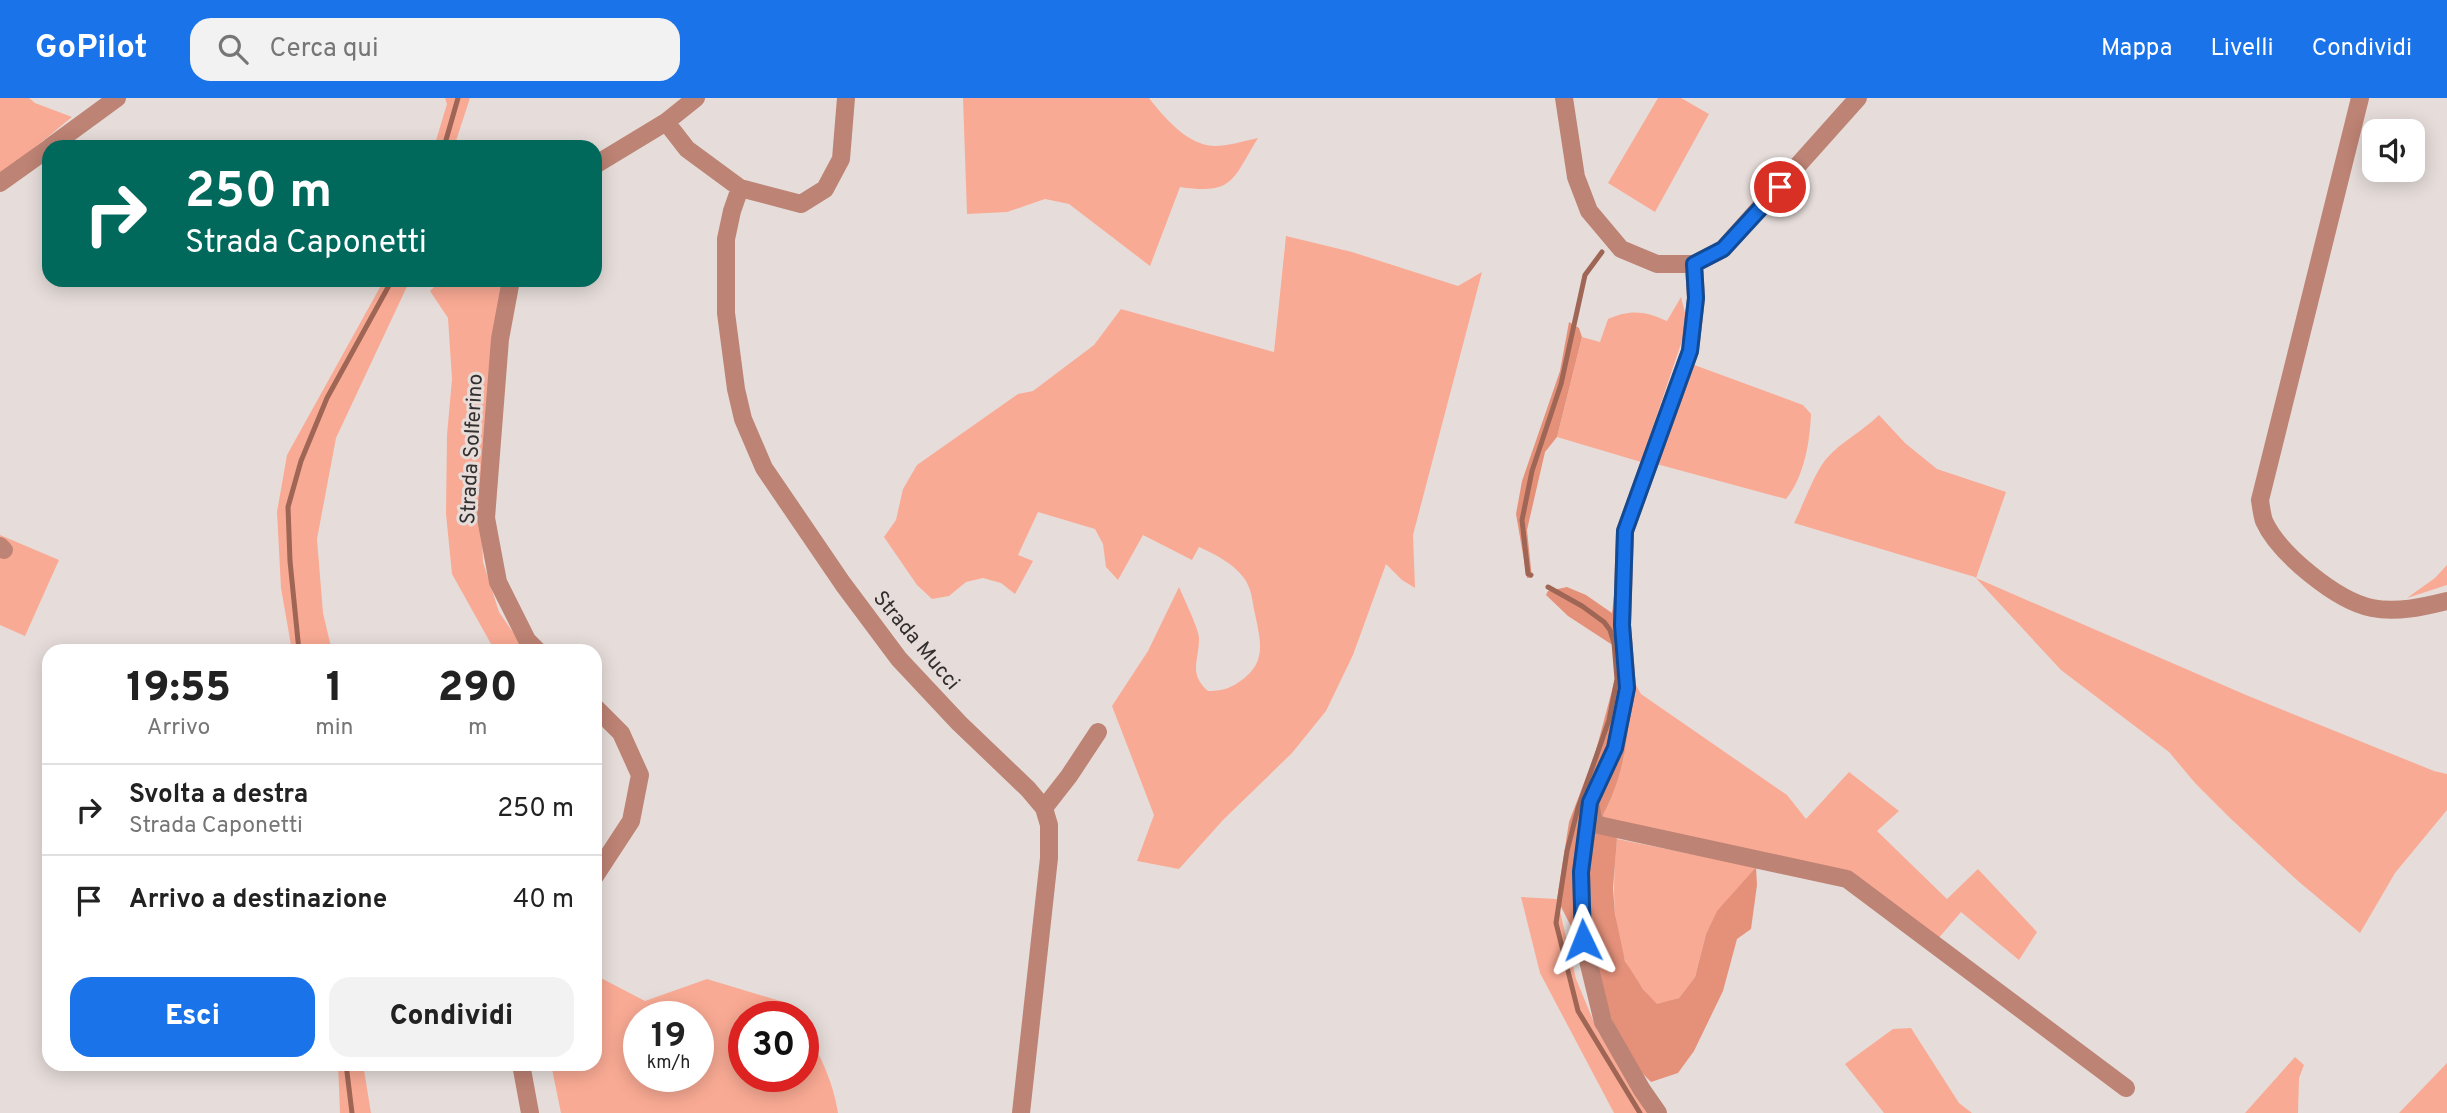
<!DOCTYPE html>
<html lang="it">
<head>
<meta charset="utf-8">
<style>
	:root { --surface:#fff; --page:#f2f2f2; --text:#222; --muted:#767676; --line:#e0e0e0; --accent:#1a73e8 }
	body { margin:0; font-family:Overpass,sans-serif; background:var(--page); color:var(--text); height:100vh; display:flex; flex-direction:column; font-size:26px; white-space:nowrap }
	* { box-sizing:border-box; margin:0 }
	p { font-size:23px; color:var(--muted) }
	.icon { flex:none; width:38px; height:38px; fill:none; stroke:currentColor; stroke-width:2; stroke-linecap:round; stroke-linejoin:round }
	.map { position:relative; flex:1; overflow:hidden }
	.sheet { position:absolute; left:42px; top:546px; width:560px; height:427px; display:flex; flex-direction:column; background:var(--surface); border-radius:21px; box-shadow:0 4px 18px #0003 }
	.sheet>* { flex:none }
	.banner { position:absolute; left:42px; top:42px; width:560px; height:147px; border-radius:21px; box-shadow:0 4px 18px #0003; background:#00695c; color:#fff; overflow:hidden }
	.buttons { position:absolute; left:2362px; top:21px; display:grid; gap:14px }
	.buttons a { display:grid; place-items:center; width:63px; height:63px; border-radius:14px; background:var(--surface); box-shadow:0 4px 18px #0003; font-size:35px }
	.speed { position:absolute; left:623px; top:903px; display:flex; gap:14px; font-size:35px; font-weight:700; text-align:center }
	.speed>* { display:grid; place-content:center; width:91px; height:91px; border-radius:50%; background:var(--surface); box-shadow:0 4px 18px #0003; line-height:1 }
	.speed small { font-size:18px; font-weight:400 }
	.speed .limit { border:10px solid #d22; background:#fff; color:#111 }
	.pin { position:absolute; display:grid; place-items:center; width:60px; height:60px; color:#fff; margin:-30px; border:4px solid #fff; border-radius:50%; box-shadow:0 2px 7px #0007 }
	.me { position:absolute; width:77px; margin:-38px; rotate:358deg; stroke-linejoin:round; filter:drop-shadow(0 0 5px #0008) }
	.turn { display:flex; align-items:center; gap:24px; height:147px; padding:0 28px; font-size:32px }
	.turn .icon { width:91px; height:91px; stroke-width:2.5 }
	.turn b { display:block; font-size:49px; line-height:60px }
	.eta { display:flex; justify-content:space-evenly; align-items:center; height:119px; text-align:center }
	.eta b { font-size:42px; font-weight:800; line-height:49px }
	.primary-button { display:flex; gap:14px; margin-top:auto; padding:14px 28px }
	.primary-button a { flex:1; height:80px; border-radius:21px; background:var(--accent); color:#fff; font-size:28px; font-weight:800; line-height:80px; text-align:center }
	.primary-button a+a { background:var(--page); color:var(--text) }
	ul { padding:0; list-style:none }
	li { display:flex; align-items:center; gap:21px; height:91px; padding:0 28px; border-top:2px solid var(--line) }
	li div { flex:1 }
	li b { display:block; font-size:26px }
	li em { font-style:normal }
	header { display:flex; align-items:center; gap:42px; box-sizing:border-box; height:98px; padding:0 35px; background:var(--accent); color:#fff }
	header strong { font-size:33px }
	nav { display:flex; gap:38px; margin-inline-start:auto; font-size:24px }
	.search { width:490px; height:63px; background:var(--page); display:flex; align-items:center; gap:18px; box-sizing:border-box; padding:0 24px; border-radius:21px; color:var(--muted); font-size:26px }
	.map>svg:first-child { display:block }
</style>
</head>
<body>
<header>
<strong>GoPilot</strong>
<div class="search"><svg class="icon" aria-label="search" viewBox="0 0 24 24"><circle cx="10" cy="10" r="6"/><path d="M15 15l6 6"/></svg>Cerca qui</div>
<nav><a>Mappa</a><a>Livelli</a><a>Condividi</a></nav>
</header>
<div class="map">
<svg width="2447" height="1015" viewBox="0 0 2447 1015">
	<rect width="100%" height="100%" fill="#e6ddda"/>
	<!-- green -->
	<path fill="#f9aa94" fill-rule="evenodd" d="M 0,0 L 29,0 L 35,5 L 72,19 L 0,78 Z
		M 445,0 L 470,0 L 454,49 L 434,49 L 447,6 Z
		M 963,0 L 1149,0 C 1164,19 1187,47 1214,48 C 1228,48 1244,43 1258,40 C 1232,82 1234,97 1180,89 L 1150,168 L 1069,106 L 1045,101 L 1007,114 L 967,116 Z
		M 1658,0 L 1681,0 L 1709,16 L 1655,114 L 1608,85 Z
		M 1286,138 L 1352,154 L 1458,188 L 1482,174 L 1413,437 L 1415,490 L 1402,482 L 1386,466 L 1353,557 L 1326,613 L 1292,655 L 1223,722 L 1179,771 L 1137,763 L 1154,717 L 1112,608 L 1148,553 L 1179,489 C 1183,499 1200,533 1199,541 C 1199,563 1188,575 1208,593 C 1220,593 1229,591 1239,584 C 1267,565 1261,545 1255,516 C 1252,503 1252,491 1244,480 C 1233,465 1216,457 1199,449 L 1192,462 L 1143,437 L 1118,482 L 1106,469 L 1103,446 L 1095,431 L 1038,414 L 1018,457 L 1033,463 L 1015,496 L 1001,485 L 983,480 L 966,484 L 949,498 L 932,501 L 917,487 L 884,439 L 896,422 L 903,391 L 917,367 L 1018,296 L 1033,293 L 1094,247 L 1121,211 L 1274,254 Z
		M 384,182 L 410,182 L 336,340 L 317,441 L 323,515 L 332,553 L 292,553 L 281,490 L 277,414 L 287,357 Z
		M 441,182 L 508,182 L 481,413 L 483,464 L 499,514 L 526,553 L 495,553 L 452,476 L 446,416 L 447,337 L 452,281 L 448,220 L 430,193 Z
		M 1681,199 L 1686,219 L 1685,234 L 1641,364 L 1557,339 L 1582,239 L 1600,244 L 1608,221 C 1630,211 1646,213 1667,223 Z
		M 1689,265 L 1803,307 L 1811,316 C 1810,344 1804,379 1786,401 L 1653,365 Z
		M 1879,317 L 1905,345 L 1937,371 L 2006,394 L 1976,480 L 2246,597 L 2434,673 L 2447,676 L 2447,712 L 2395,775 L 2360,835 L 2298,783 L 2230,720 L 2195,685 L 2169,654 L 2061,572 L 1975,479 L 1794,425 C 1803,408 1815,373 1827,360 C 1842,343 1863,333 1879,317 Z
		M 0,437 L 59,462 L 25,538 L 0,527 Z
		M 2447,467 L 2447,487 L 2407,500 L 2435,480 Z
		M 1632,580 L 1641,596 L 1787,697 L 1806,721 L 1849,674 L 1899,713 L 1877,733 L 1947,801 L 1978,771 L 2037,834 L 2019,862 L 1961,814 L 1937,842 L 1856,780 L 1608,726 L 1603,717 C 1625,676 1629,626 1632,580 Z
		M 1617,741 L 1756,769 L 1717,814 L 1706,836 L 1695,879 L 1679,900 L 1657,907 C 1646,894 1631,878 1625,862 C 1611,822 1613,782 1617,741 Z
		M 1521,799 L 1557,801 L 1576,881 L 1598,934 L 1650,1015 L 1614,1015 L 1540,875 Z
		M 595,877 L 645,903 L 707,881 L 790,906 L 798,919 L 744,919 L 744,978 L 803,978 L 803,928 C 820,956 833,983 838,1015 L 561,1015 L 551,966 L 595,966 ZM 639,919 L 698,919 L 698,978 L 639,978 Z
		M 1911,930 L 1959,1005 L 1972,1015 L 1884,1015 L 1845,966 L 1893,931 Z
		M 2295,959 L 2304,967 L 2299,980 L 2298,1015 L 2245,1015 Z
		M 2447,965 L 2447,1015 L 2399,1015 Z
		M 338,966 L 363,966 L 371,1015 L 340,1015 Z"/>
	<!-- forest -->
	<path fill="#e5917a" d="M 1569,224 L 1579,230 L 1582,239 L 1557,339 L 1545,354 L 1527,432 L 1532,480 L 1527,480 L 1516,416 L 1522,383 L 1560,273 Z
		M 1567,489 L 1586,497 L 1612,515 L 1614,498 L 1627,501 C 1631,572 1638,652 1603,717 L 1617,741 L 1613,790 L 1615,816 L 1625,863 L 1643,891 L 1657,906 L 1679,900 L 1695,879 L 1706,836 L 1717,813 L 1756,769 L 1757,787 L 1751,831 L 1737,841 L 1723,893 L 1694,953 L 1678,975 L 1651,984 L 1633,966 L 1603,903 L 1577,840 L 1557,801 L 1569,724 L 1595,656 L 1615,581 L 1614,548 L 1568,518 L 1546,497 L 1548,493 Z"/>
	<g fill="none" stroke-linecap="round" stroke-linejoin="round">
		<!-- stream -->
		<path stroke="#9f6555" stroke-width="5" d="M 444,49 L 458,0
			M 1531,477 L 1528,476 L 1522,422 L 1532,373 L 1561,286 L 1585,177 L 1602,154
			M 1548,489 L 1582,508 L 1604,524 L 1610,532 L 1614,545 L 1617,581 L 1609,622 L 1578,710 L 1567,753 L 1556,825 L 1578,913 L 1640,1015
			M 299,553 L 290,463 L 288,409 L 301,363 L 327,300 L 392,182
			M 346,966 L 352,1015"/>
		<!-- minor -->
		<path stroke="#bd8374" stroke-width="18" d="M 1564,0 L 1576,79 L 1589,113 L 1621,151 L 1657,166 L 1694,166 L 1723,151 L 1858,0
			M 2360,0 L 2260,402 C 2261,409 2262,417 2264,423 C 2279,456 2337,503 2372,510 C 2396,515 2423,509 2447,503
			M 666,24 L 687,51 L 740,90 L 801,106 L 825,91 L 841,61 L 846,0
			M 50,49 L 117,0
			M 595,67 L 666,24 L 696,0
			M 0,85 L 49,50
			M 740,90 L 732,113 L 726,141 L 726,215 L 736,291 L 743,321 L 764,370 L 843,486 L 899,561 L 959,625 L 1028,691 L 1044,710 L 1049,727 L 1049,760 L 1021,1015
			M 1694,166 L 1696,200 L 1690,253 L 1625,433 L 1622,527 L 1627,590 L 1615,650 L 1590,704 L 1594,726 L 1847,781 L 2126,990
			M 511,182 L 500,241 L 486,420 L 498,484 L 527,542 L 538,553
			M 0,448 L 4,452
			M 595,609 L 621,635 L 640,677 L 631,723 L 595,778
			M 1044,710 L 1069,678 L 1098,634
			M 1589,715 L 1581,774 L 1583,842 L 1603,924 L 1642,992 L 1658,1015
			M 521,966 L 530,1015"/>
	</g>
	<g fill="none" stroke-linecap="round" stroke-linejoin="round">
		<!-- route casing -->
		<g stroke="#114b97" stroke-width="18">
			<path id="route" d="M 1583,842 L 1581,774 L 1590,704 L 1615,650 L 1627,590 L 1622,527 L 1625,433 L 1690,253 L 1696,200 L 1694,166 L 1723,151 L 1780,89"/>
		</g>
		<!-- route -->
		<use href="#route" stroke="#1a73e8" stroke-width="12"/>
	</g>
	<g text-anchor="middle" stroke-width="6" stroke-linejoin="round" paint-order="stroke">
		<!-- street labels -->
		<g font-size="21" fill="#322f2e" stroke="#e6ddda">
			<text transform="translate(471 351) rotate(-87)" y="7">Strada Solferino</text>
			<text transform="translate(917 542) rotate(50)" y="7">Strada Mucci</text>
		</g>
	</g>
</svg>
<div class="buttons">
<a><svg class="icon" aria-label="sound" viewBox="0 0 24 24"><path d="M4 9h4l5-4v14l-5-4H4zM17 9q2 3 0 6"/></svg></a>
</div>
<div class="speed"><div>19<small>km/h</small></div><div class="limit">30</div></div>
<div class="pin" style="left:1780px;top:89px;background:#d93025"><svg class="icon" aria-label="arrive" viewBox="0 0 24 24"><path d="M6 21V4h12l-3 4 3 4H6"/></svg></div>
<svg class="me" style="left:1583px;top:842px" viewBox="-20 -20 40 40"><path d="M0-17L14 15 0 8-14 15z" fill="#1a73e8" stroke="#fff" stroke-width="4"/></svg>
<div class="banner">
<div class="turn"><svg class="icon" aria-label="right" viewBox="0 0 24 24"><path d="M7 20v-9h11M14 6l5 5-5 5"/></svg><div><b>250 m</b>Strada Caponetti</div></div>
</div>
<section class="sheet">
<div class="eta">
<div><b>19:55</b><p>Arrivo</p></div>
<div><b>1</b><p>min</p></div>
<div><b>290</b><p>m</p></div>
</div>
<ul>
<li><svg class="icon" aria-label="right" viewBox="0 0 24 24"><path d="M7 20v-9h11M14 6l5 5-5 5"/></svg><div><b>Svolta a destra</b><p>Strada Caponetti</p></div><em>250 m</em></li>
<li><svg class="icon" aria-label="arrive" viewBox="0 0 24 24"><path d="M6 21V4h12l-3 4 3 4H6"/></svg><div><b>Arrivo a destinazione</b></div><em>40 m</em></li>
</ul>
<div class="primary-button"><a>Esci</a><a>Condividi</a></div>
</section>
</div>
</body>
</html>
